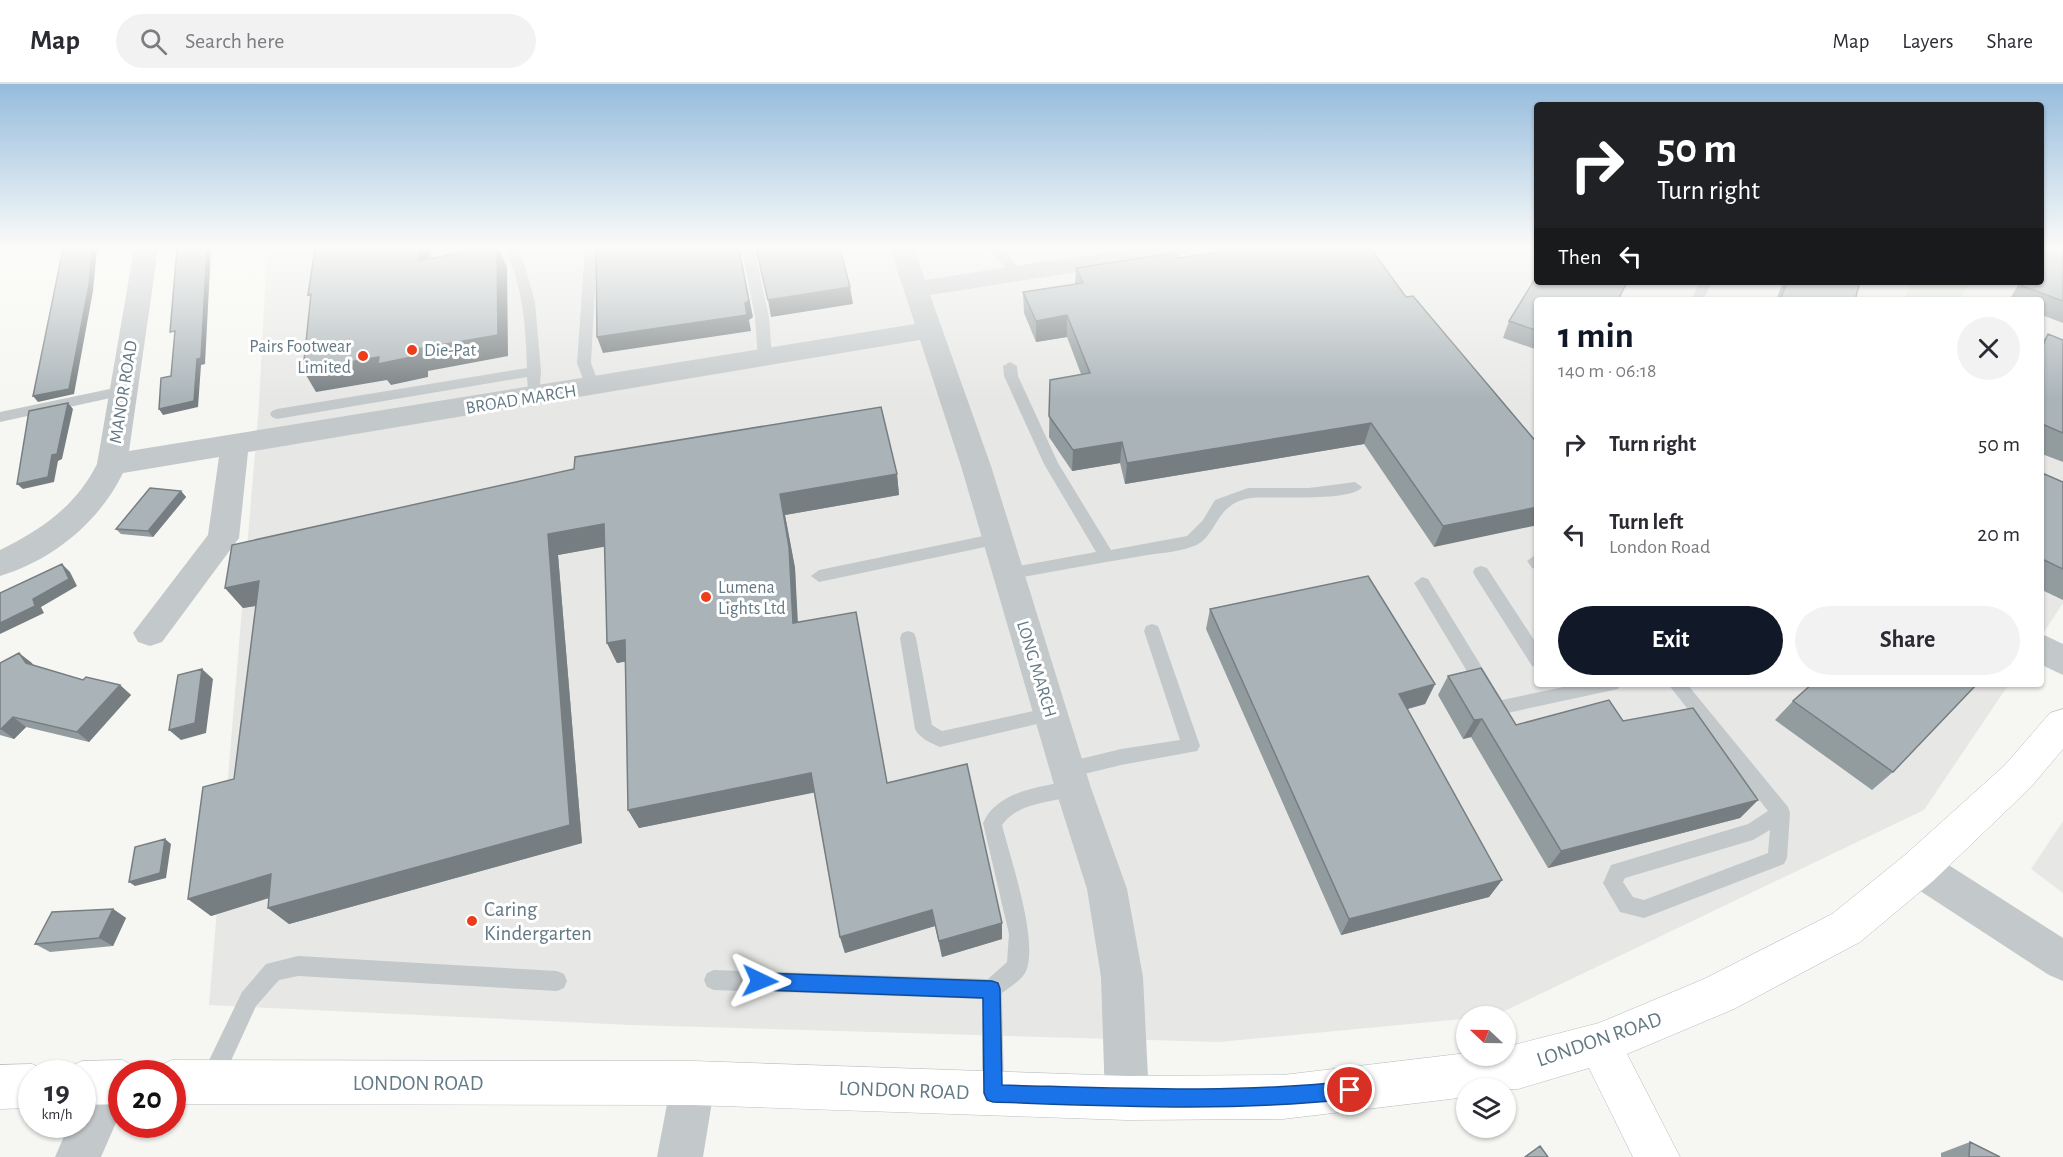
<!DOCTYPE html>
<html lang="en">
<head>
<meta charset="utf-8">
<style>
	:root { --surface:#fff; --page:#f2f2f3; --text:#2b2b33; --muted:#7c7c81; --line:#e1e1e2; --accent:#111827 }
	body { margin:0; font-family:"Alegreya Sans",sans-serif; background:var(--page); color:var(--text); height:100vh; display:flex; flex-direction:column; font-size:22px; white-space:nowrap }
	* { box-sizing:border-box; margin:0 }
	p { font-size:20px; color:var(--muted) }
	.icon { flex:none; width:33px; height:33px; fill:none; stroke:currentColor; stroke-width:2; stroke-linecap:round; stroke-linejoin:round }
	.map { position:relative; flex:1; overflow:hidden }
	.sheet { position:absolute; left:1534px; top:213px; width:510px; height:390px; display:flex; flex-direction:column; background:var(--surface); border-radius:6px; box-shadow:0 2px 4px #0004 }
	.sheet>* { flex:none }
	.hud { position:absolute; left:1534px; top:18px; width:510px; height:183px; border-radius:6px; box-shadow:0 2px 4px #0004; background:#202124; color:#fff; overflow:hidden }
	.needle { width:39px; rotate:292deg }
	.fabs { position:absolute; left:1456px; top:922px; display:grid; gap:12px }
	.fabs a { display:grid; place-items:center; width:60px; height:60px; border-radius:50%; background:var(--surface); box-shadow:0 2px 4px #0004; font-size:30px }
	.speed { position:absolute; left:18px; top:976px; display:flex; gap:12px; font-size:30px; font-weight:700; text-align:center }
	.speed>* { display:grid; place-content:center; width:78px; height:78px; border-radius:50%; background:var(--surface); box-shadow:0 2px 4px #0004; line-height:1 }
	.speed small { font-size:15px; font-weight:400 }
	.speed .limit { border:9px solid #d22; background:#fff; color:#111 }
	.pin { position:absolute; display:grid; place-items:center; width:51px; height:51px; color:#fff; margin:-26px; border:3px solid #fff; border-radius:50%; box-shadow:0 2px 6px #0007 }
	.me { position:absolute; width:66px; margin:-33px; rotate:92deg; stroke-linejoin:round; filter:drop-shadow(0 0 4px #0008) }
	.turn { display:flex; align-items:center; gap:21px; height:126px; padding:0 24px; font-size:27px }
	.turn .icon { width:78px; height:78px; stroke-width:2.5 }
	.turn b { display:block; font-size:42px; line-height:51px }
	.then { display:flex; align-items:center; height:57px; padding:0 24px; background:#0003; gap:12px; font-size:22px }
	.round { display:grid; place-items:center; flex:none; width:63px; height:63px; border-radius:32px; background:var(--page) }
	.overview { display:flex; align-items:center; justify-content:space-between; height:102px; padding:0 24px }
	h1 { font-size:36px; font-weight:700; line-height:45px; color:var(--accent) }
	.primary-button { display:flex; gap:12px; margin-top:auto; padding:12px 24px }
	.primary-button a { flex:1; height:69px; border-radius:36px; background:var(--accent); color:#fff; font-size:24px; font-weight:700; line-height:69px; text-align:center }
	.primary-button a+a { background:var(--page); color:var(--text) }
	ul { padding:0; list-style:none }
	li { display:flex; align-items:center; gap:18px; height:90px; padding:0 24px }
	li div { flex:1 }
	li b { display:block; font-size:22px }
	li em { font-style:normal }
	header { display:flex; align-items:center; gap:36px; box-sizing:border-box; height:84px; padding:0 30px; background:var(--surface); border-bottom:2px solid var(--line) }
	header strong { font-size:28px }
	nav { display:flex; gap:33px; margin-inline-start:auto; font-size:21px }
	.search { width:420px; height:54px; background:var(--page); display:flex; align-items:center; gap:15px; box-sizing:border-box; padding:0 21px; border-radius:33px; color:var(--muted); font-size:22px }
	.map>svg:first-child { display:block }
</style>
</head>
<body>
<header>
<strong>Map</strong>
<div class="search"><svg class="icon" aria-label="search" viewBox="0 0 24 24"><circle cx="10" cy="10" r="6"/><path d="M15 15l6 6"/></svg>Search here</div>
<nav><a>Map</a><a>Layers</a><a>Share</a></nav>
</header>
<div class="map">
<svg width="2063" height="1073" viewBox="0 0 2063 1073">
	<rect width="100%" height="100%" fill="#f6f6f2"/>
	<!-- built -->
	<path fill="#e7e8e6" d="M 267,165 L 1537,165 L 1538,198 L 1911,198 L 1904,216 L 1538,216 L 1538,600 L 2009,600 L 1924,726 L 1494,932 L 1219,958 L 631,941 L 209,921 L 259,320 Z
		M 2063,173 L 2063,519 L 2042,551 L 2042,216 L 1960,216 L 1970,198 L 2042,198 Z
		M 2063,737 L 2063,809 L 2031,785 Z"/>
	<!-- green -->
	<path fill="#d8ded3" d="M 1911,198 L 1970,198 L 1960,216 L 1904,216 Z"/>
	<g fill="none" stroke-linecap="round" stroke-linejoin="round">
		<!-- secondary casing -->
		<g stroke="#b5bcbf" stroke-width="1">
			<path id="secondary" d="M 2063,625 L 2063,665 L 2031,703 L 1933,797 L 1860,858 L 1734,925 L 1627,970 L 1680,1073 L 1633,1073 L 1589,984 L 1518,1005 L 1467,1005 L 1467,1013 L 1283,1035 L 1127,1036 L 693,1021 L 172,1020 L 172,990 L 154,990 L 157,983 L 172,976 L 693,977 L 1127,992 L 1283,991 L 1467,969 L 1467,972 L 1506,972 L 1506,963 L 1599,939 L 1704,895 L 1832,830 L 1905,771 L 2005,681 L 2050,629 Z
				M 122,976 L 137,983 L 140,990 L 122,990 L 122,1020 L 82,1021 L 82,990 L 64,990 L 67,984 L 82,977 Z
				M 32,980 L 47,987 L 49,990 L 32,990 L 32,1024 L 0,1025 L 0,981 Z"/>
		</g>
		<!-- lane -->
		<path fill="#c3c8ca" fill-rule="evenodd" d="M 505,165 L 517,165 L 525,182 L 535,218 L 541,287 L 539,316 L 529,316 L 527,293 L 277,335 L 272,333 L 270,330 L 272,327 L 277,325 L 527,284 C 526,242 523,203 505,165 Z
			M 585,165 L 597,165 L 591,279 L 600,303 L 593,308 L 586,303 L 577,279 Z
			M 742,165 L 754,165 L 769,233 L 772,274 L 765,278 L 758,274 L 755,233 Z
			M 991,165 L 1004,165 L 1022,190 L 1020,193 L 1012,193 Z
			M 1700,198 L 1712,198 L 1703,216 L 1691,216 Z
			M 1010,278 L 1017,282 L 1018,292 L 1058,379 L 1111,466 L 1187,452 L 1203,436 L 1215,416 L 1248,404 L 1309,404 L 1355,398 L 1362,403 C 1353,418 1271,412 1251,414 C 1214,419 1218,453 1194,462 C 1177,469 1155,469 1136,473 C 1094,480 1051,488 1007,496 L 1001,494 L 999,490 L 1001,486 L 1007,484 L 1096,468 L 1044,380 L 1004,292 L 1003,282 Z
			M 124,302 L 129,304 L 129,310 L 0,338 L 0,328 Z
			M 998,449 L 1006,455 L 1004,459 L 819,498 L 811,492 L 819,486 Z
			M 1535,471 L 1538,472 L 1538,486 L 1532,484 L 1527,477 Z
			M 1481,482 L 1487,484 L 1538,562 L 1538,584 L 1532,582 L 1475,492 L 1473,488 L 1475,484 Z
			M 1422,493 L 1428,495 L 1502,616 L 1578,600 L 1621,600 L 1618,605 L 1498,631 L 1492,629 L 1414,499 Z
			M 1152,540 L 1158,542 L 1160,547 L 1200,662 L 1197,667 L 1121,681 L 1068,694 L 1062,692 L 1059,686 L 1062,680 L 1068,678 L 1121,665 L 1180,656 L 1144,547 L 1146,542 Z
			M 908,547 L 914,549 L 916,554 L 932,641 L 942,647 L 1052,623 L 1058,625 L 1061,630 L 1058,635 L 940,663 C 931,659 919,654 915,645 L 900,554 L 902,549 Z
			M 1668,600 L 1687,600 L 1788,723 L 1790,729 L 1787,774 L 1784,780 L 1644,834 L 1620,828 L 1603,799 L 1611,781 L 1748,740 L 1768,727 ZM 1770,746 L 1768,769 L 1644,816 L 1633,813 L 1623,798 L 1625,794 L 1753,756 Z
			M 1073,696 L 1080,698 L 1082,704 L 1080,710 C 1053,719 1019,717 1002,741 C 1010,773 1039,858 1026,887 C 1022,896 1010,903 1002,909 L 1004,1008 L 1001,1016 L 993,1019 L 985,1016 L 982,1008 L 982,915 L 714,906 L 707,903 L 704,896 L 707,889 L 714,886 L 988,895 L 1007,878 L 1009,850 L 983,739 C 998,706 1041,703 1073,696 Z
			M 298,872 L 557,887 L 564,890 L 567,897 L 564,904 L 557,907 L 298,892 L 279,896 L 256,922 L 219,1003 L 211,1006 L 203,1003 L 200,995 L 242,908 L 266,880 Z"/>
		<!-- street -->
		<path fill="#c3c8ca" fill-rule="evenodd" d="M 134,165 L 158,165 L 129,367 L 915,240 L 890,165 L 914,165 L 925,196 L 1128,165 L 1190,165 L 1187,170 L 1178,172 L 930,211 L 991,382 L 1091,704 L 1127,805 L 1143,893 L 1149,1014 L 1143,1030 L 1127,1036 L 1111,1030 L 1105,1014 L 1101,893 L 1087,805 L 1055,704 L 961,382 L 920,256 L 248,368 L 239,454 L 162,558 L 150,562 L 138,558 L 133,549 L 208,451 L 219,373 L 123,389 C 99,438 53,476 0,492 L 0,466 C 41,446 76,422 97,380 Z
			M 2042,550 L 2063,560 L 2063,591 L 2042,581 Z
			M 1919,766 L 1933,771 L 2063,854 L 2063,897 L 2049,891 L 1905,797 L 1900,784 L 1905,771 Z
			M 111,976 L 126,983 L 129,990 L 122,990 L 122,1025 L 101,1073 L 55,1073 L 69,1041 L 82,1041 L 82,1012 L 96,983 Z
			M 693,977 L 708,984 L 715,999 L 703,1073 L 657,1073 L 671,999 L 678,984 Z"/>
		<!-- secondary -->
		<use href="#secondary" fill="#fff" fill-rule="evenodd"/>
	</g>
	<!-- wall -->
	<path fill="#929b9e" d="M 2042,165 L 2063,165 L 2063,239 L 2042,231 L 2042,216 L 2009,216 L 2020,198 L 2042,198 Z
		M 1178,174 L 1406,213 L 1538,360 L 1434,463 L 1364,360 L 1125,400 L 1120,379 L 1072,387 L 1049,353 L 1050,296 L 1081,290 L 1067,253 L 1036,258 L 1024,229 L 1023,208 L 1075,200 L 1076,184 Z
		M 1783,198 L 1860,198 L 1855,216 L 1776,216 Z
		M 1538,216 L 1538,266 L 1503,254 L 1509,237 Z
		M 2048,250 L 2063,256 L 2063,378 L 2042,370 L 2042,258 Z
		M 2042,389 L 2063,398 L 2063,516 L 2042,506 Z
		M 897,390 L 899,411 L 785,431 L 795,484 L 797,538 L 887,699 L 1002,839 L 1002,855 L 942,873 L 935,842 L 845,869 L 840,853 L 814,708 L 639,744 L 628,726 L 626,577 L 617,579 L 607,559 L 605,462 L 558,471 L 582,759 L 289,840 L 268,824 L 269,814 L 211,832 L 188,815 L 234,695 L 256,522 L 243,524 L 225,504 Z
		M 181,407 L 186,413 L 153,453 L 121,450 L 116,445 Z
		M 1210,525 L 1435,600 L 1425,620 L 1407,625 L 1502,796 L 1489,813 L 1341,851 L 1206,545 Z
		M 19,569 L 33,581 L 83,596 L 120,601 L 131,611 L 89,658 L 26,643 L 14,655 L 0,651 L 0,579 Z
		M 1448,592 L 1516,641 L 1758,716 L 1740,734 L 1548,784 L 1471,653 L 1463,655 L 1438,611 Z
		M 1793,617 L 1893,688 L 1872,706 L 1775,636 Z
		M 113,825 L 126,834 L 113,862 L 50,868 L 35,860 Z
		M 1970,1058 L 2000,1073 L 1941,1073 L 1941,1069 Z"/>
	<!-- shaded-wall -->
	<path fill="#777e81" d="M 92,165 L 97,165 L 93,207 L 74,310 L 38,318 L 33,312 Z
		M 207,165 L 211,165 L 205,280 L 201,281 L 198,323 L 163,331 L 159,325 L 197,275 Z
		M 419,165 L 431,165 L 429,198 L 418,177 Z
		M 497,165 L 499,165 L 507,183 L 508,272 L 428,287 L 428,293 L 391,301 L 387,296 L 316,308 L 303,286 L 379,273 L 417,265 Z
		M 739,165 L 753,233 L 749,236 L 751,247 L 603,269 L 597,253 Z
		M 850,203 L 853,220 L 771,233 L 768,216 Z
		M 1067,231 L 1067,253 L 1036,258 L 1036,237 Z
		M 68,319 L 73,325 L 62,375 L 58,377 L 54,398 L 23,405 L 17,400 L 52,371 Z
		M 1371,339 L 1364,360 L 1125,400 L 1127,379 Z
		M 1122,358 L 1120,379 L 1072,387 L 1073,366 Z
		M 897,390 L 899,411 L 785,431 L 795,484 L 799,559 L 793,539 L 780,410 Z
		M 181,407 L 186,413 L 153,453 L 148,447 Z
		M 1538,423 L 1538,441 L 1434,463 L 1443,442 Z
		M 604,440 L 614,461 L 558,471 L 582,759 L 289,840 L 268,824 L 548,450 Z
		M 62,480 L 70,488 L 77,502 L 41,523 L 44,529 L 0,550 L 0,539 Z
		M 259,497 L 277,518 L 243,524 L 225,504 Z
		M 625,556 L 635,576 L 617,579 L 607,559 Z
		M 19,569 L 32,579 L 39,590 L 26,579 Z
		M 202,585 L 213,595 L 206,649 L 181,656 L 169,646 Z
		M 1435,600 L 1425,620 L 1390,630 L 1399,610 Z
		M 120,601 L 131,611 L 89,658 L 77,648 Z
		M 13,633 L 26,643 L 14,655 L 1,645 Z
		M 1482,635 L 1471,653 L 1463,655 L 1474,636 Z
		M 811,689 L 817,708 L 639,744 L 628,726 Z
		M 1758,716 L 1740,734 L 1548,784 L 1561,767 Z
		M 165,755 L 171,760 L 166,794 L 135,802 L 129,798 Z
		M 271,790 L 291,807 L 211,832 L 188,815 Z
		M 1502,796 L 1489,813 L 1341,851 L 1349,835 Z
		M 113,825 L 126,834 L 113,862 L 99,854 Z
		M 932,826 L 935,842 L 845,869 L 840,853 Z
		M 1002,839 L 1002,855 L 942,873 L 939,857 Z"/>
	<!-- building -->
	<path fill="#aab4b8" stroke="#777e81" stroke-width="1.5" d="M 63,165 L 92,165 L 89,201 L 69,305 L 33,312 Z
		M 177,165 L 207,165 L 201,274 L 197,275 L 194,317 L 159,325 L 161,294 L 171,292 L 175,247 L 170,248 Z
		M 315,165 L 419,165 L 418,177 L 478,165 L 497,165 L 498,251 L 417,265 L 416,272 L 378,280 L 379,273 L 303,286 L 311,210 L 308,211 Z
		M 596,165 L 739,165 L 749,217 L 745,219 L 747,231 L 597,253 Z
		M 756,165 L 840,165 L 850,203 L 768,216 Z
		M 1241,165 L 1371,165 L 1406,213 L 1413,212 L 1538,360 L 1538,423 L 1443,442 L 1371,339 L 1127,379 L 1122,358 L 1073,366 L 1049,332 L 1050,296 L 1090,289 L 1067,231 L 1036,237 L 1023,208 L 1083,199 L 1076,184 L 1175,169 L 1178,174 Z
		M 2044,165 L 2063,165 L 2063,217 L 2022,202 L 2024,198 L 2042,198 L 2042,169 Z
		M 1538,190 L 1538,198 L 1627,198 L 1618,216 L 1538,216 L 1538,247 L 1509,237 Z
		M 1787,198 L 1860,198 L 1855,216 L 1780,216 Z
		M 2048,250 L 2063,256 L 2063,349 L 2042,340 L 2042,264 Z
		M 68,319 L 57,370 L 52,371 L 48,393 L 17,400 L 29,327 Z
		M 881,323 L 897,390 L 780,410 L 789,463 L 793,539 L 856,528 L 887,699 L 967,680 L 1002,839 L 939,857 L 932,826 L 840,853 L 811,689 L 628,726 L 625,556 L 607,559 L 604,440 L 548,450 L 570,741 L 268,824 L 271,790 L 188,815 L 203,703 L 234,695 L 259,497 L 225,504 L 232,461 L 574,385 L 575,373 Z
		M 2042,389 L 2063,398 L 2063,485 L 2042,475 Z
		M 150,404 L 181,407 L 148,447 L 116,445 Z
		M 62,480 L 69,495 L 33,515 L 35,522 L 0,539 L 0,509 Z
		M 1368,492 L 1435,600 L 1399,610 L 1502,796 L 1349,835 L 1210,525 Z
		M 19,569 L 26,579 L 83,596 L 86,593 L 120,601 L 77,648 L 13,633 L 1,645 L 0,645 L 0,579 Z
		M 1481,584 L 1516,641 L 1609,616 L 1623,637 L 1693,624 L 1758,716 L 1561,767 L 1482,635 L 1474,636 L 1448,592 Z
		M 202,585 L 195,639 L 169,646 L 178,591 Z
		M 1812,600 L 1977,600 L 1893,688 L 1793,617 Z
		M 165,755 L 160,789 L 129,798 L 135,763 Z
		M 113,825 L 99,854 L 35,860 L 52,828 Z
		M 1970,1058 L 2000,1073 L 1969,1073 Z
		M 1540,1062 L 1548,1073 L 1525,1073 Z"/>
	<!-- sky -->
	<linearGradient id="sky" x2="0" y2="1"><stop stop-color="#95bcdd"/><stop offset="0.52" stop-color="#fbfbf9"/><stop offset="1" stop-color="#fbfbf9" stop-opacity="0"/></linearGradient>
	<rect width="2063" height="315" fill="url(#sky)"/>
	<!-- route -->
	<path fill="#1a73e8" stroke="#114b97" stroke-width="1.5" d="M 760,889 L 992,897 L 998,899 L 1000,905 L 1002,1001 C 1118,1004 1235,1010 1350,997 L 1357,1000 L 1359,1006 L 1357,1013 L 1350,1015 C 1232,1028 1112,1022 993,1018 L 987,1016 L 984,1009 L 983,914 L 760,906 L 754,903 L 752,897 L 754,891 Z"/>
	<!-- markers -->
	<g fill="#ed3d1b" stroke="#fff" stroke-width="2">
		<circle cx="412" cy="266" r="6"/>
		<circle cx="363" cy="272" r="6"/>
		<circle cx="706" cy="513" r="6"/>
		<circle cx="472" cy="837" r="6"/>
	</g>
	<g text-anchor="middle" stroke-width="6" stroke-linejoin="round" paint-order="stroke">
		<!-- poi labels -->
		<g font-size="18" fill="#637985" stroke="#fff" text-anchor="start">
			<text x="351" y="268" text-anchor="end">Pairs Footwear<tspan x="351" dy="21">Limited</tspan></text>
			<text x="424" y="272">Die-Pat</text>
			<text x="718" y="509">Lumena<tspan x="718" dy="21">Lights Ltd</tspan></text>
		</g>
		<!-- street labels -->
		<g font-size="18" fill="#637985" stroke="#fff">
			<text transform="translate(123 308) rotate(-81)" y="6">MANOR ROAD</text>
			<text transform="translate(521 315) rotate(-9)" y="6">BROAD MARCH</text>
			<text transform="translate(1037 585) rotate(73)" y="6">LONG MARCH</text>
		</g>
		<!-- near-poi labels -->
		<g font-size="21" fill="#637985" stroke="#fff" text-anchor="start">
			<text x="484" y="832">Caring<tspan x="484" dy="24">Kindergarten</tspan></text>
		</g>
		<!-- near-street labels -->
		<g font-size="21" fill="#637985" stroke="#fff">
			<text transform="translate(1599 955) rotate(-19)" y="7">LONDON ROAD</text>
			<text x="418" y="1006">LONDON ROAD</text>
			<text transform="translate(904 1006) rotate(2)" y="7">LONDON ROAD</text>
		</g>
	</g>
</svg>
<div class="fabs">
<a><svg class="needle" viewBox="-14 -14 28 28"><path d="M0-13l5 13h-10z" fill="#e53935"/><path d="M0 13l5-13h-10z" fill="#7c7c81"/></svg></a>
<a><svg class="icon" aria-label="layers" viewBox="0 0 24 24"><path d="M12 4l9 5-9 5-9-5zM3 14l9 5 9-5"/></svg></a>
</div>
<div class="speed"><div>19<small>km/h</small></div><div class="limit">20</div></div>
<div class="pin" style="left:1350px;top:1006px;background:#d93025"><svg class="icon" aria-label="arrive" viewBox="0 0 24 24"><path d="M6 21V4h12l-3 4 3 4H6"/></svg></div>
<svg class="me" style="left:760px;top:897px" viewBox="-20 -20 40 40"><path d="M0-17L14 15 0 8-14 15z" fill="#1a73e8" stroke="#fff" stroke-width="4"/></svg>
<div class="hud">
<div class="turn"><svg class="icon" aria-label="right" viewBox="0 0 24 24"><path d="M7 20v-9h11M14 6l5 5-5 5"/></svg><div><b>50 m</b>Turn right</div></div>
<div class="then">Then<svg class="icon" aria-label="left" viewBox="0 0 24 24"><path d="M17 20v-9H6M10 6l-5 5 5 5"/></svg></div>
</div>
<section class="sheet">
<div class="overview"><div><h1>1 min</h1><p>140 m · 06:18</p></div><a class="round"><svg class="icon" aria-label="close" viewBox="0 0 24 24"><path d="M6 6l12 12M18 6L6 18"/></svg></a></div>
<ul>
<li><svg class="icon" aria-label="right" viewBox="0 0 24 24"><path d="M7 20v-9h11M14 6l5 5-5 5"/></svg><div><b>Turn right</b></div><em>50 m</em></li>
<li><svg class="icon" aria-label="left" viewBox="0 0 24 24"><path d="M17 20v-9H6M10 6l-5 5 5 5"/></svg><div><b>Turn left</b><p>London Road</p></div><em>20 m</em></li>
</ul>
<div class="primary-button"><a>Exit</a><a>Share</a></div>
</section>
</div>
</body>
</html>
